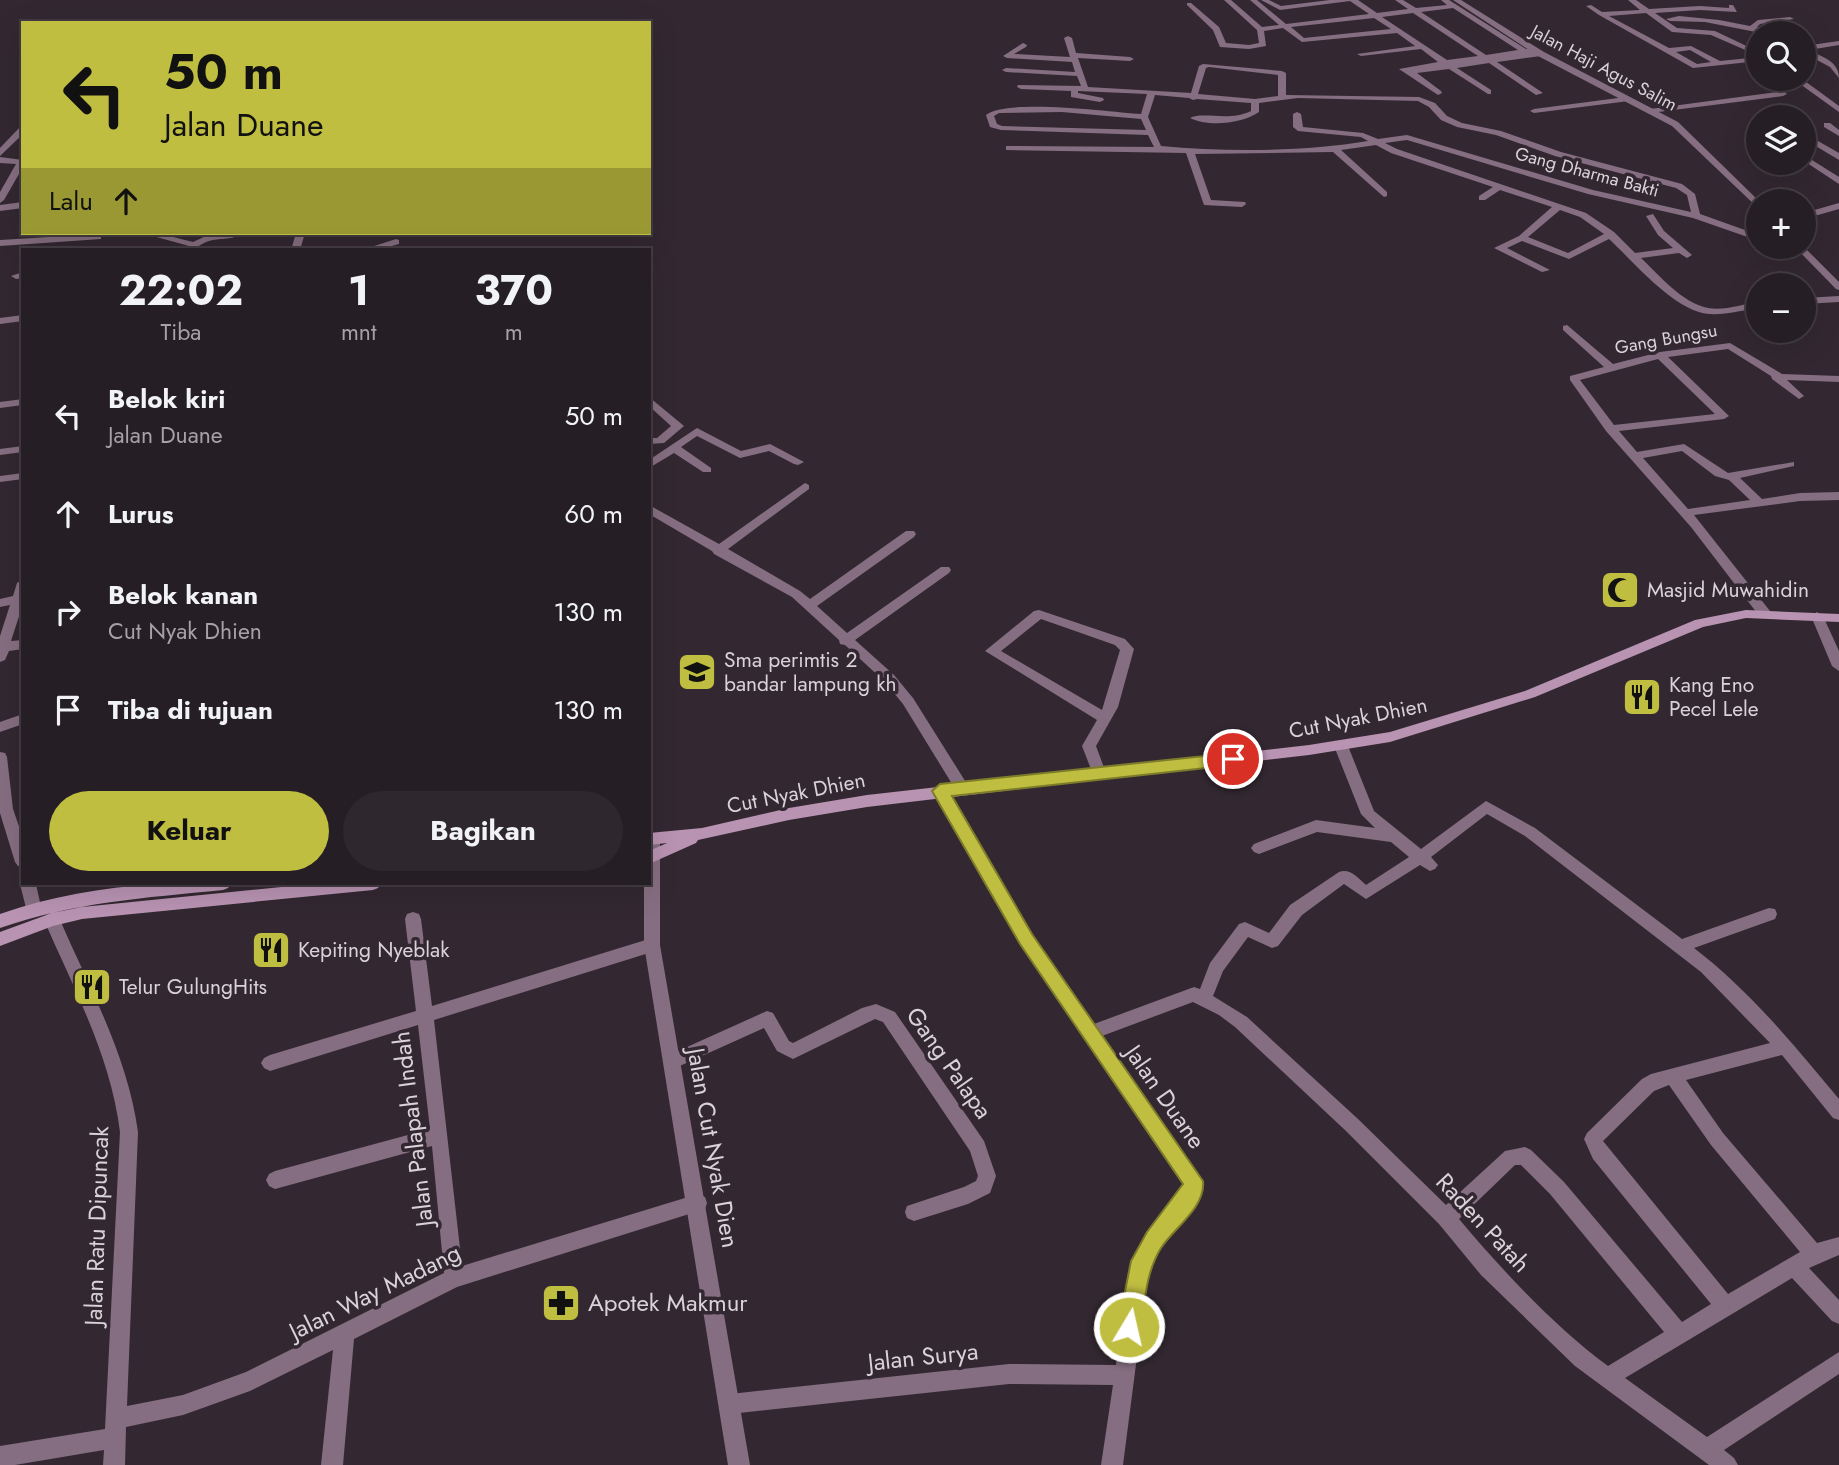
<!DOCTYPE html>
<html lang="id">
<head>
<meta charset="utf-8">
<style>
	:root { --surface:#261e25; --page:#2e272d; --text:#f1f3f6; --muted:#a4a2a7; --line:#423c42; --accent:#c0be40 }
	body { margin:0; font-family:Jost,sans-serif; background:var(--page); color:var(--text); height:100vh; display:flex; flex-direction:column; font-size:26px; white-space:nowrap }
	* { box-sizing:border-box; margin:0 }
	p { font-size:23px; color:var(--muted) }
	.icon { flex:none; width:38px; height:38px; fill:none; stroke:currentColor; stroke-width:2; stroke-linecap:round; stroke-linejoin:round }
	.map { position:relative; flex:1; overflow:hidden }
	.drawer { position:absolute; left:21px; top:248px; width:630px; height:637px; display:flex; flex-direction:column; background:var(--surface); border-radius:0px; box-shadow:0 7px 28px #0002,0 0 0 2px var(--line) }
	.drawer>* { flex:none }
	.hud { position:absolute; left:21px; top:21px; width:630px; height:214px; border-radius:0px; box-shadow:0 7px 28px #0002,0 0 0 2px var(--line); background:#c0be40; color:#111; overflow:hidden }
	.tools { position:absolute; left:1746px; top:21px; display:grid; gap:14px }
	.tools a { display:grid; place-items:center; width:70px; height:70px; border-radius:50%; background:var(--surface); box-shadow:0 7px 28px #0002,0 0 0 2px var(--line); font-size:35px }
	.pin { position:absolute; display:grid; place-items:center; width:60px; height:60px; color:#fff; margin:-30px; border:4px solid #fff; border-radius:50%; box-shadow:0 2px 7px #0007 }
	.me { position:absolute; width:77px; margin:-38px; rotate:9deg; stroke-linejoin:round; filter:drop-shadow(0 0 5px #0008) }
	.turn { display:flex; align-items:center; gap:24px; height:147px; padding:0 28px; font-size:32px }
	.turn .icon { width:91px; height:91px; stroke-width:2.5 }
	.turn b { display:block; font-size:49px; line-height:60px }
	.then { display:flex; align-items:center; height:66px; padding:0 28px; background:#0003; gap:14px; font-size:26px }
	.eta { display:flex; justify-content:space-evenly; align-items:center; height:119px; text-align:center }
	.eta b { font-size:42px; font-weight:700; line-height:49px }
	.cta { display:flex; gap:14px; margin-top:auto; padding:14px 28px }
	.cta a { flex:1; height:80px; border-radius:42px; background:var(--accent); color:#111; font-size:28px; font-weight:700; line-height:80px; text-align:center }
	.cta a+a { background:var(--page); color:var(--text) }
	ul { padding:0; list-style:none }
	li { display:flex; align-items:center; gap:21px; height:98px; padding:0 28px }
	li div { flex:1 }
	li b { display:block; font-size:26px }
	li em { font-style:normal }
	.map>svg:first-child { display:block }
</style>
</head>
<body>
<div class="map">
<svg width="1839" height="1465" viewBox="0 0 1839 1465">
	<rect width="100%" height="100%" fill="#332831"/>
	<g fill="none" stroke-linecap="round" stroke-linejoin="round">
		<!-- minor -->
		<path fill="#856e81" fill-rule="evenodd" d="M 1224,0 L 1231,0 L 1262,27 L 1279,25 L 1250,0 L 1257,0 L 1286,24 L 1369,14 L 1350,1 L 1280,10 L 1261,0 L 1269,0 L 1281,6 L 1330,0 L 1358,0 L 1377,13 L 1408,9 L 1395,0 L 1403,0 L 1416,8 L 1447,5 L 1441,0 L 1449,0 L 1526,49 L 1537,48 L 1537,52 L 1532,53 L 1544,52 L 1545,54 L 1541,56 L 1497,62 L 1543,93 L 1536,95 L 1489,63 L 1457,68 L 1491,90 L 1491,94 L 1488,94 L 1449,69 L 1417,73 L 1441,91 L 1442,93 L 1438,95 L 1399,69 L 1438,62 L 1421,49 L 1361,56 L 1357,54 L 1415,46 L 1397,33 L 1302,42 L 1283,28 L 1264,31 L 1266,46 L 1249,49 L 1220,47 L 1213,30 L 1187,5 L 1187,3 L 1191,3 L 1219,27 L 1226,43 L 1249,45 L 1259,43 L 1257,30 ZM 1453,8 L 1518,50 L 1486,55 L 1421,12 ZM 1413,13 L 1478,56 L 1447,60 L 1382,17 ZM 1374,18 L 1391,29 L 1304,38 L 1291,27 Z
			M 1628,0 L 1636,0 L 1649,9 L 1700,6 L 1729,8 L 1729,5 L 1733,5 L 1737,12 L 1700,10 L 1655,13 L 1677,28 L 1715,31 L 1759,52 L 1759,56 L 1711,35 L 1672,32 L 1646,13 L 1609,16 L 1669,48 L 1691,46 L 1720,61 L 1759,57 L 1759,61 L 1693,68 L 1599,15 L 1586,6 L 1591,5 L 1602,12 L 1640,10 ZM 1690,50 L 1711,62 L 1697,64 L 1676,52 Z
			M 1679,16 L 1719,20 L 1750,26 L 1758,20 L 1790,17 L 1794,19 L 1760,24 L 1757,27 L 1771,33 L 1761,33 L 1705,22 L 1670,21 L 1666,19 Z
			M 1068,36 L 1072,38 L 1076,53 L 1130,57 L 1134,59 L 1130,61 L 1078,58 L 1088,87 L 1191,93 L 1199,66 L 1203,64 L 1282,71 L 1286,73 L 1286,95 L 1419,97 L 1435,103 L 1447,116 L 1462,123 L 1501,131 L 1561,152 L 1682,184 L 1695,194 L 1700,214 L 1759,235 L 1759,241 L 1693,218 L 1588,194 L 1407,140 L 1385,143 L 1397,149 L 1586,213 L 1614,232 L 1635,253 L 1673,248 L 1658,235 L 1646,216 L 1653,214 L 1664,231 L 1692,255 L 1687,258 L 1679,253 L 1641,258 C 1659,275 1682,303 1708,308 C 1724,311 1743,304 1759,302 L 1759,308 C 1743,310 1726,315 1709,314 C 1674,311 1634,262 1609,239 L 1569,259 L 1522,241 L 1507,248 L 1550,270 L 1542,272 L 1494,248 L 1519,236 L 1552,207 L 1500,190 L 1485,200 L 1479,200 L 1479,196 L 1493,187 L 1391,153 L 1376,145 L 1341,150 L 1387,192 L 1387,196 L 1384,197 L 1333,152 L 1195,154 L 1211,200 L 1245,202 L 1246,204 L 1242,207 L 1204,205 L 1186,153 L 1006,150 L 1006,146 L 1009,146 L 1154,147 L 1148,135 L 1001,130 L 990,127 L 986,115 C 1007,98 1111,112 1141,114 L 1147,94 L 1078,91 L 1078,93 L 1103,98 L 1104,100 L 1100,102 L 1071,97 L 1071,91 L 1021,89 L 1017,87 L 1018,85 L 1081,86 L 1077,76 L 1006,72 L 1002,70 L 1006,68 L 1075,72 L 1072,62 L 1007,58 L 1003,56 L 1023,43 L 1027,45 L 1026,47 L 1014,54 L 1070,57 L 1064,38 ZM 1209,67 L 1278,75 L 1278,96 L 1255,99 L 1198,94 L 1206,68 ZM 1155,95 L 1189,98 L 1193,100 L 1197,99 L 1251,103 L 1251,111 C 1229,122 1203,111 1190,118 C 1208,127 1242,124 1259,112 L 1259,103 L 1298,98 L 1418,101 L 1429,107 L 1441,120 L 1457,127 L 1496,135 L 1555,156 L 1676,188 L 1687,195 L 1691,212 L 1593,190 L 1407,135 L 1378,139 L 1363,133 L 1303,127 L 1301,114 L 1297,112 L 1293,114 L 1293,127 L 1298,131 L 1361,137 L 1368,141 C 1303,152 1226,152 1161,146 L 1148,117 ZM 1062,112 L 1141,119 L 1146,130 L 1002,126 L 997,124 L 994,116 L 999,113 ZM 1560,210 L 1580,217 L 1604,234 L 1568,253 L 1528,237 Z
			M 1839,41 L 1839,45 L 1809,50 C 1822,57 1839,61 1839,78 L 1830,67 L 1804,53 L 1804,46 Z
			M 1762,79 L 1770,79 L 1787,94 L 1783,96 L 1650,113 L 1646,111 L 1650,109 L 1777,92 Z
			M 1793,79 L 1802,79 L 1839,106 L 1839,112 Z
			M 1626,97 L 1630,99 L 1629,101 L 1534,113 L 1530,111 L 1534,109 Z
			M 1824,123 L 1830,123 L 1839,130 L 1839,136 L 1824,127 Z
			M 20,127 L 23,127 L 23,134 L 0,156 L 0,148 Z
			M 1804,133 L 1839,153 L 1839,160 L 1804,139 Z
			M 1804,155 L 1839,177 L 1839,184 L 1804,161 Z
			M 0,157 L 23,160 L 23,167 L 4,200 L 0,203 L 0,192 L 16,164 L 0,163 Z
			M 23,202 L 23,208 L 0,211 L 0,205 Z
			M 1839,203 L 1839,209 L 1804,219 L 1804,213 Z
			M 142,233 L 157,233 L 193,242 L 206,236 L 231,233 L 240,235 C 230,240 219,238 209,241 C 199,244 196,250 187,250 L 189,246 Z
			M 296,233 L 305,233 L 300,250 L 291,250 Z
			M 98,234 L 101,235 L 101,239 L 0,246 L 0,240 Z
			M 396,239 L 399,240 L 399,244 L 377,250 L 362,250 Z
			M 23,272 L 23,278 L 16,279 L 11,276 Z
			M 1839,296 L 1839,302 L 1804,304 L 1804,298 Z
			M 23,315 L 23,321 L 0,324 L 0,318 Z
			M 1567,325 L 1613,364 L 1660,352 L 1730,343 L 1782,374 L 1839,376 L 1839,382 L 1787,380 L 1804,396 L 1799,399 L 1772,379 L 1771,376 L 1728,349 L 1668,357 L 1729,416 L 1724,419 L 1619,431 L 1637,452 L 1684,444 L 1728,473 L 1794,462 L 1794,466 L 1740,478 L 1762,499 L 1800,493 L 1839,492 L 1839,500 L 1800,501 L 1694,515 L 1770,611 L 1771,614 L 1770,617 L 1760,617 L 1691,527 L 1606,431 L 1570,380 L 1570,376 L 1604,367 L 1563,330 L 1563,326 ZM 1658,359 L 1715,414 L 1614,425 L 1580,380 ZM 1682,451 L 1715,476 L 1729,480 L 1750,500 L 1688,509 L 1643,458 Z
			M 649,397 L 684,426 L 664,443 L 649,444 L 649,438 L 657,438 L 671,426 L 649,406 Z
			M 23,399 L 23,405 L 0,408 L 0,402 Z
			M 697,428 L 741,451 L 770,444 L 804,462 L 798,465 L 794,464 L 769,451 L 740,458 L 697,436 L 681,447 L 711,468 L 711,472 L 703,472 L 674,453 L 649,468 L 649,460 Z
			M 23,446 L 23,452 L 0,455 L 0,449 Z
			M 23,473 L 23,479 L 0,482 L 0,476 Z
			M 805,483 L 809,485 L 809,489 L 728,549 L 800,591 L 810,599 L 906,531 L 914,531 L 916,534 L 914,537 L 817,606 L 847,633 L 941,567 L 949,567 L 951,570 L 949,573 L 855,640 L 894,675 L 913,698 L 967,784 L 969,788 L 967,792 L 957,792 L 903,704 L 884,681 L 845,645 L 840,644 L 839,640 L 792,597 L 714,554 L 712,551 L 649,514 L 649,505 L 719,544 Z
			M 23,579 L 23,604 L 11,641 L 23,640 L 23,649 L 9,651 L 5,660 L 0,662 L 0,636 L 10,605 L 0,607 L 0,599 L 13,596 L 17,583 Z
			M 1039,610 L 1125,639 L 1134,649 L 1118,707 L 1096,746 L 1106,773 L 1104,777 L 1094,777 L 1082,746 L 1097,720 L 985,651 L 1034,611 ZM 1041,619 L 1115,645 L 1120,650 L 1102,710 L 1001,651 Z
			M 1817,612 L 1823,616 L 1839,651 L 1839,671 L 1832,666 L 1811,616 Z
			M 23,714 L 23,724 L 0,732 L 0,722 Z
			M 1341,741 L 1348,746 L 1374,811 L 1421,849 L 1486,801 L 1535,828 L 1682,939 L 1769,908 L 1775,909 L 1777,914 L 1775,919 L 1694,948 C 1749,990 1795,1046 1839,1099 L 1839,1120 L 1833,1118 L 1782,1055 L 1686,1080 L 1723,1133 L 1817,1243 L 1839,1237 L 1839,1255 L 1809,1268 L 1839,1300 L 1839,1324 L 1832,1321 L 1792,1278 L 1625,1378 L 1707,1437 L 1839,1352 L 1839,1374 L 1724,1450 L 1734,1458 L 1738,1465 L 1709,1465 L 1575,1366 L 1481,1275 L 1439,1224 L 1346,1131 L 1235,1027 L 1219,1015 L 1193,1002 L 1102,1036 L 1203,1186 L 1201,1197 L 1161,1247 L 1148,1271 L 1123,1465 L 1101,1465 L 1113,1385 L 1009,1384 L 730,1414 L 723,1411 L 720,1404 L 723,1397 L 730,1394 L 1009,1364 L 1116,1365 L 1129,1269 L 1147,1233 L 1185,1188 L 1020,944 L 935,795 L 933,791 L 935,787 L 945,787 L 1032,934 L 1094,1024 L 1194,987 L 1200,989 L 1210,963 L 1239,924 L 1245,922 L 1269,933 L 1290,905 L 1339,872 C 1350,868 1358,878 1366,885 L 1409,857 L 1391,842 L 1317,832 L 1259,854 L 1254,852 L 1251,848 L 1254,844 L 1316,820 L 1375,828 L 1361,814 L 1334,746 ZM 1487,814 L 1525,836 L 1701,972 L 1770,1043 L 1651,1074 L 1642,1079 L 1587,1133 L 1584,1139 L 1593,1159 L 1711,1304 L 1682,1322 L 1564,1182 L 1531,1150 L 1525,1147 L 1505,1151 L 1446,1205 L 1358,1119 L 1247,1017 L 1213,996 L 1223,971 L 1248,937 L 1272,948 L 1278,946 L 1302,915 L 1344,884 L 1366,899 L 1420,865 L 1430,871 L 1435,869 L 1438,865 L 1431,857 ZM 1669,1085 L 1711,1145 L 1800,1252 L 1728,1294 L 1603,1141 L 1654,1091 ZM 1515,1165 L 1521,1165 L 1550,1194 L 1664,1332 L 1608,1366 C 1555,1327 1501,1269 1459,1219 Z
			M 0,752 L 5,753 L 7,757 L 13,809 L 23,838 L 23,868 L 18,866 L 15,862 L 0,813 Z
			M 23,880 L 23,884 L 36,884 L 41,907 L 39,912 L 33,913 L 27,912 L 20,884 Z
			M 413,912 L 419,914 L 421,919 L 432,1006 L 652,938 L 658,940 L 660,945 L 658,950 L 652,952 L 434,1020 L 462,1266 L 698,1194 L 705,1197 L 707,1203 L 705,1209 L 457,1287 L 354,1339 L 343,1465 L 321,1465 L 333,1350 L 250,1391 L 183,1415 L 126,1427 L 125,1465 L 103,1465 L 104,1450 L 15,1465 L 0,1465 L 0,1446 L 105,1429 L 120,1132 C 111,1057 74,989 44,920 L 46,915 L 52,913 L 58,915 L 60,920 C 90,989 128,1057 138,1132 L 127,1406 L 183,1395 L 246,1372 L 444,1273 L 432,1146 L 275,1189 L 269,1186 L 266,1180 L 269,1174 L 275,1171 L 430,1129 L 418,1025 L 270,1071 L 264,1068 L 261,1063 L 264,1058 L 270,1055 L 416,1011 L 405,919 L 407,914 Z
			M 876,1004 L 895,1012 L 984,1141 L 996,1176 L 990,1193 L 968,1204 L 914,1221 L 907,1218 L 905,1212 L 907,1206 L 964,1187 L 976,1181 L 978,1176 L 970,1151 L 883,1022 L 875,1019 L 793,1059 L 777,1051 L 764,1028 L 673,1069 L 667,1066 L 664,1061 L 667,1056 L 767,1011 L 773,1013 L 789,1041 L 793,1043 L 862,1008 Z"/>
		<!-- tertiary -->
		<path fill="#856e81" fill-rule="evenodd" d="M 1453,0 L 1461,0 L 1544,52 L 1678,122 L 1759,201 L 1759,209 L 1672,126 L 1538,56 Z
			M 1795,247 L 1804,247 L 1839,282 L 1839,290 L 1836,289 Z
			M 652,833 L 657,835 L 660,839 L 660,945 L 750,1465 L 728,1465 L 644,945 L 644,884 L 649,884 L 649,834 Z"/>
		<!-- secondary -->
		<path fill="#b893b2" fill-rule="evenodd" d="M 1746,610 L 1839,614 L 1839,622 L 1746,618 L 1703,627 L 1535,697 L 1390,742 L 1309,755 L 867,807 L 789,820 L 698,840 L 696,843 L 649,864 L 649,851 L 667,843 L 649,845 L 649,833 L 702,828 L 789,808 L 867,795 L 1309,745 L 1390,732 L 1525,691 L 1695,620 Z
			M 155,884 L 231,884 L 228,888 L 223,890 C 144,898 75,902 0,928 L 0,914 C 51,896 102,888 155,884 Z
			M 312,884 L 381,884 L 378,888 L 373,890 L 82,919 L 53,926 L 0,946 L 0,932 L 52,913 L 82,907 Z"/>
	</g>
	<!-- route -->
	<path fill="#c0be40" stroke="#7d7c2a" stroke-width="2" d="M 1233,753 L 1241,759 L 1233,765 L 952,796 L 1032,934 L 1203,1181 C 1206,1207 1174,1228 1161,1248 C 1146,1272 1145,1300 1141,1327 L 1137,1335 L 1129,1338 L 1121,1335 L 1118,1327 L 1131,1261 L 1147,1232 L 1183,1184 L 1020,944 L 932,791 L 940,784 Z"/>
	<!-- icons -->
	<defs>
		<g id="mosque-square" transform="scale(2.0125)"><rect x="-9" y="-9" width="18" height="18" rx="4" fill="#c0be40" stroke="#332831"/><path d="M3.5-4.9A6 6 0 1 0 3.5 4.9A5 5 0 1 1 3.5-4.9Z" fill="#111"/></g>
		<g id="school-square" transform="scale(2.0125)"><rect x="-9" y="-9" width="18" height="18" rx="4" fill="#c0be40" stroke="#332831"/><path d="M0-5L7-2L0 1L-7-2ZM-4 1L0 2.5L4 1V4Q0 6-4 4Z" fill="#111"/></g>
		<g id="restaurant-square" transform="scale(2.0125)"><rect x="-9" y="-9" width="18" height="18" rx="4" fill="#c0be40" stroke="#332831"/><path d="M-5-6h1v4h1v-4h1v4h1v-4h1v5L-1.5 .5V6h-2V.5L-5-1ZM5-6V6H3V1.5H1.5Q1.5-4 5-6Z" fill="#111"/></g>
		<g id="pharmacy-square" transform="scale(2.0125)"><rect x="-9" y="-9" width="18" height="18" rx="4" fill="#c0be40" stroke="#332831"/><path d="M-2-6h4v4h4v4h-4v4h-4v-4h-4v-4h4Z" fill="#111"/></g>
	</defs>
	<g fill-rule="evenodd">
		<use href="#mosque-square" x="1620" y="590"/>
		<use href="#school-square" x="697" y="672"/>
		<use href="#restaurant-square" x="1642" y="697"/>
		<use href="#restaurant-square" x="271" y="950"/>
		<use href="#restaurant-square" x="92" y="987"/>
		<use href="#pharmacy-square" x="561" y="1303"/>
	</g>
	<g text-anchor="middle" stroke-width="7" stroke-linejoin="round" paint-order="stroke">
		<!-- far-street labels -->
		<g font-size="18" fill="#d9d2d8" stroke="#332831">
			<text transform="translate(1604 68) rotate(28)" y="6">Jalan Haji Agus Salim</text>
			<text transform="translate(1587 172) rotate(15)" y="6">Gang Dharma Bakti</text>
			<text transform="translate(1666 339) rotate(-10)" y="6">Gang Bungsu</text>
		</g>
		<!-- poi labels -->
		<g font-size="21" fill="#d9d2d8" stroke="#332831" text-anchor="start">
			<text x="1647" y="597">Masjid Muwahidin</text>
			<text x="724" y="667">Sma perimtis 2<tspan x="724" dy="24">bandar lampung kh</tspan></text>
			<text x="1669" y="692">Kang Eno<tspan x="1669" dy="24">Pecel Lele</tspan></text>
			<text x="298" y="957">Kepiting Nyeblak</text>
			<text x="119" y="994">Telur GulungHits</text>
		</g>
		<!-- street labels -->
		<g font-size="21" fill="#d9d2d8" stroke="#332831">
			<text transform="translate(1358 718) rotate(-11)" y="7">Cut Nyak Dhien</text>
			<text transform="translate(796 793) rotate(-11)" y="7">Cut Nyak Dhien</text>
		</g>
		<!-- near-street labels -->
		<g font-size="24" fill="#d9d2d8" stroke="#332831">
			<text transform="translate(949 1063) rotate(55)" y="8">Gang Palapa</text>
			<text transform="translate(1165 1097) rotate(55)" y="8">Jalan Duane</text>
			<text transform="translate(413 1129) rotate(-97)" y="8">Jalan Palapah Indah</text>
			<text transform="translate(713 1148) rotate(80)" y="8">Jalan Cut Nyak Dien</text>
			<text transform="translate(1483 1223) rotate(47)" y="8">Raden Patah</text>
			<text transform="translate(97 1226) rotate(-88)" y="8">Jalan Ratu Dipuncak</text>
			<text transform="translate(375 1292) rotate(-26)" y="8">Jalan Way Madang</text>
			<text transform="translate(923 1357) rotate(-6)" y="8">Jalan Surya</text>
		</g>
		<!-- near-poi labels -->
		<g font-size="24" fill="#d9d2d8" stroke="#332831" text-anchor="start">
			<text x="588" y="1311">Apotek Makmur</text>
		</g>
	</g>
</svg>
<div class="tools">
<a><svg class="icon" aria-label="search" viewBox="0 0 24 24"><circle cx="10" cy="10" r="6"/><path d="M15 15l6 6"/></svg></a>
<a><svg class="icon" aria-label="layers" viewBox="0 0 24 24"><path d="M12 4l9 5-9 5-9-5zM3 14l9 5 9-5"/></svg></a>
<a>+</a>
<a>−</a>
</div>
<div class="pin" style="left:1233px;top:759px;background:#d93025"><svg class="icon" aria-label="arrive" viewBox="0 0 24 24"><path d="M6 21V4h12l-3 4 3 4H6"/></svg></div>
<svg class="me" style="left:1129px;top:1327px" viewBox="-20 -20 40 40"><circle r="17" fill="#c0be40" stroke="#fff" stroke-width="3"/><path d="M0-11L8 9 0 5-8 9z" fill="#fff"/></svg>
<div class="hud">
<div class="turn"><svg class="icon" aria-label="left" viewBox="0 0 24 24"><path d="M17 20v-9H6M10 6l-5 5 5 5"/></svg><div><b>50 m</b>Jalan Duane</div></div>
<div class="then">Lalu<svg class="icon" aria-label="ahead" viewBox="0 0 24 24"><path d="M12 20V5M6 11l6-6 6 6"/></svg></div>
</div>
<section class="drawer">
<div class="eta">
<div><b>22:02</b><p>Tiba</p></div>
<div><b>1</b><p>mnt</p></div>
<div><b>370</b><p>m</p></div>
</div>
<ul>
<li><svg class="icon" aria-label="left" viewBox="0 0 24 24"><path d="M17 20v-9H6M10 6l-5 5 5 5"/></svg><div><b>Belok kiri</b><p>Jalan Duane</p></div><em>50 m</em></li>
<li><svg class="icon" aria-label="ahead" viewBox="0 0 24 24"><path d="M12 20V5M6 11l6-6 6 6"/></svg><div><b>Lurus</b></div><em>60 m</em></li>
<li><svg class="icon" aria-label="right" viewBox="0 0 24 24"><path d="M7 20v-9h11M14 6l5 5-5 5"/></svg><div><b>Belok kanan</b><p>Cut Nyak Dhien</p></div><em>130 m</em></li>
<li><svg class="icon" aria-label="arrive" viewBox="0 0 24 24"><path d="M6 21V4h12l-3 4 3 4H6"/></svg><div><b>Tiba di tujuan</b></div><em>130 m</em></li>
</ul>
<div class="cta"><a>Keluar</a><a>Bagikan</a></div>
</section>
</div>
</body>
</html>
